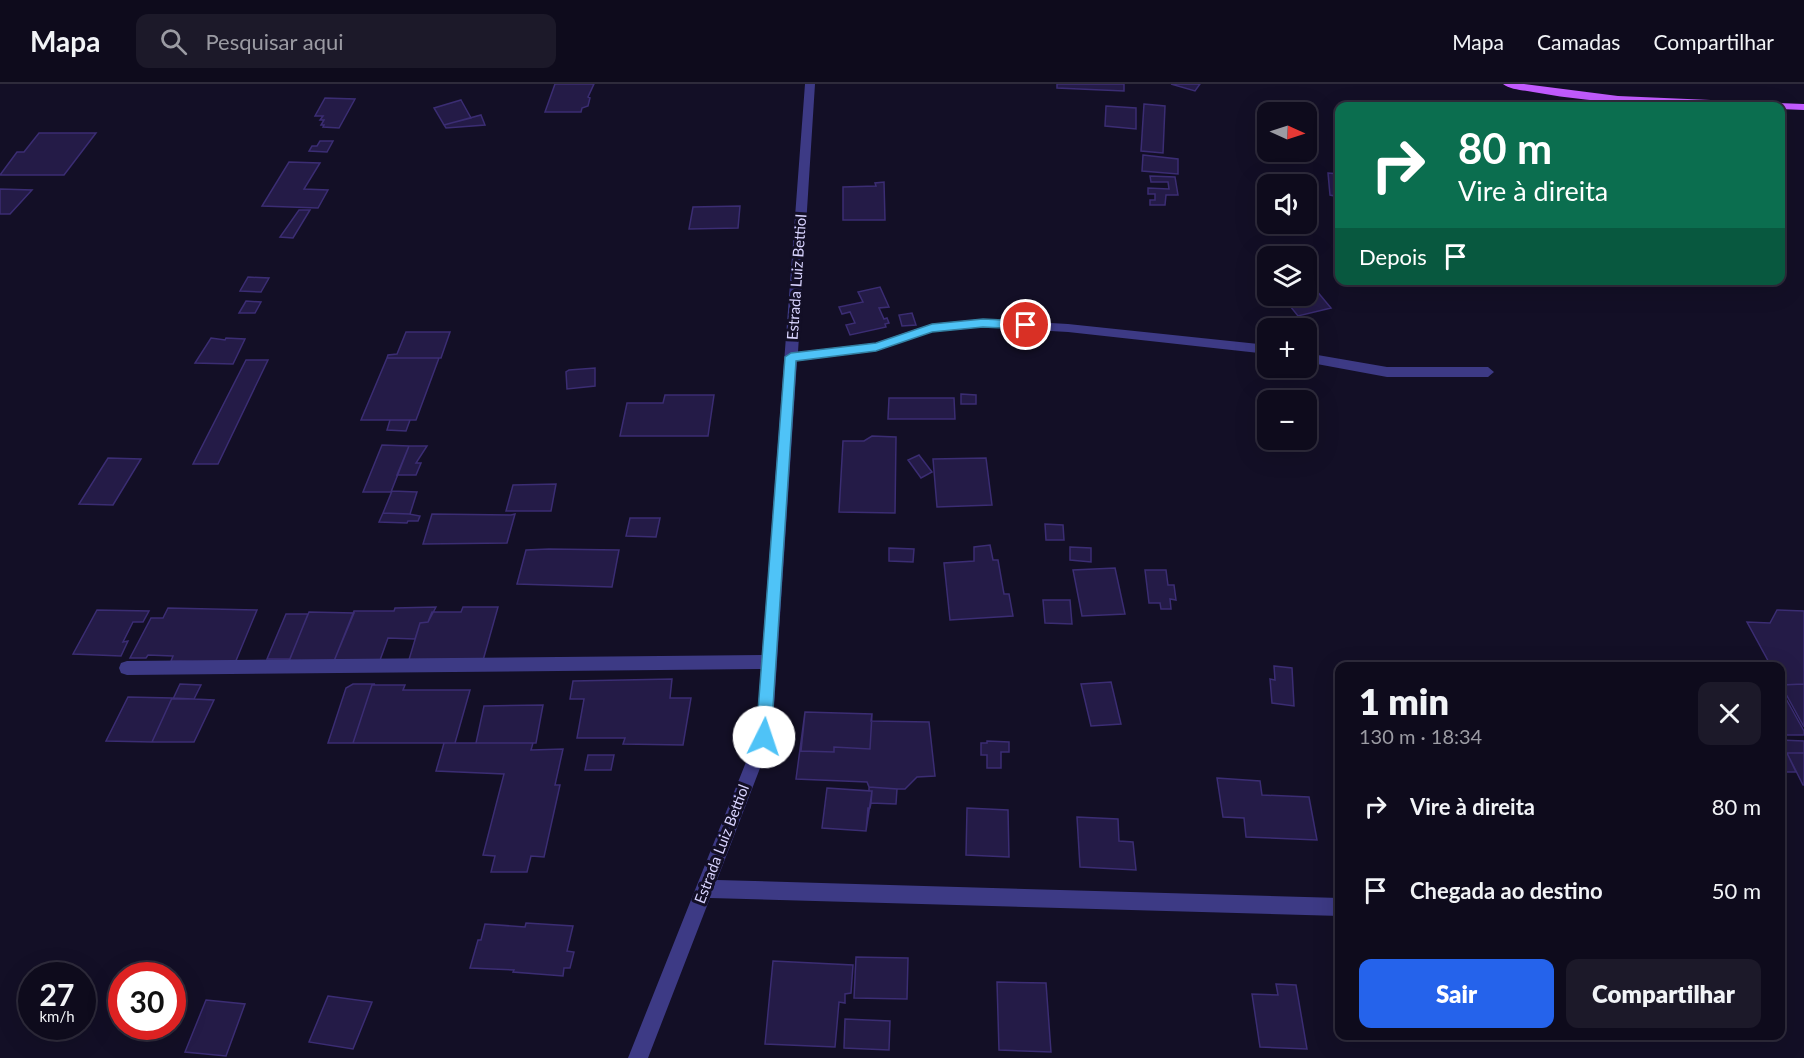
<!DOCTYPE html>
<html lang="pt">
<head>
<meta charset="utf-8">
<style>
	:root { --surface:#0e0b1c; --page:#1c1929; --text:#f1f3f6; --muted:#9b9ba3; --line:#2e2b3b; --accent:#2563eb }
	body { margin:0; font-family:Lato,sans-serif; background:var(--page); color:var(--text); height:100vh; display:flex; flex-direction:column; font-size:22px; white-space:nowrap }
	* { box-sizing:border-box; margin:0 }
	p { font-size:20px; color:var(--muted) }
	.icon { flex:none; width:33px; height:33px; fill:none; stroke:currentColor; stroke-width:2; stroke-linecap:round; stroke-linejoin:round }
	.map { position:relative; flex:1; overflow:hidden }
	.panel { position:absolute; left:1335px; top:578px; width:450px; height:378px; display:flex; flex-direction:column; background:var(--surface); border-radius:12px; box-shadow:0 6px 24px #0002,0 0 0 2px var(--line) }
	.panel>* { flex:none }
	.guide { position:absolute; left:1335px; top:18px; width:450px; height:183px; border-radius:12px; box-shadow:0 6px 24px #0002,0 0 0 2px var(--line); background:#0b6e4f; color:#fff; overflow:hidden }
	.needle { width:39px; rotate:93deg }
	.buttons { position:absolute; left:1257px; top:18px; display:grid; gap:12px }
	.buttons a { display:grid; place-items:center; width:60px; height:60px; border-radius:12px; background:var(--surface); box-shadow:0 6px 24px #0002,0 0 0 2px var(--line); font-size:30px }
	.speed { position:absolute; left:18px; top:878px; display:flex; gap:12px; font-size:30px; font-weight:700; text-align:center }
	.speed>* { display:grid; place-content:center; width:78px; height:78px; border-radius:50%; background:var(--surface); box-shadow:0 6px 24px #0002,0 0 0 2px var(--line); line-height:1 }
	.speed small { font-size:15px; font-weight:400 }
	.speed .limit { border:9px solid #d22; background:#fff; color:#111 }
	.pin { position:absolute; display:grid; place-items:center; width:51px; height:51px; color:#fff; margin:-26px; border:3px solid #fff; border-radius:50%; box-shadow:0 2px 6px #0007 }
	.me { position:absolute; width:66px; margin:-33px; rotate:4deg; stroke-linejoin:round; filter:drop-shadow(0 0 4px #0008) }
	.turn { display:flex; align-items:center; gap:21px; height:126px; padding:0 24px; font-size:27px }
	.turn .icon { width:78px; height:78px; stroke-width:2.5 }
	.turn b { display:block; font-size:42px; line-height:51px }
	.then { display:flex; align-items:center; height:57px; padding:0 24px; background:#0003; gap:12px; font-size:22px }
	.round { display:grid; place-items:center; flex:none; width:63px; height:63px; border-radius:12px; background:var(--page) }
	.head { display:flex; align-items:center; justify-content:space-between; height:102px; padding:0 24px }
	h1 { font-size:36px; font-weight:800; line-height:45px }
	.action { display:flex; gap:12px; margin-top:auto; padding:12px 24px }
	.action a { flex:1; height:69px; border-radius:12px; background:var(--accent); color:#fff; font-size:24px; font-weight:800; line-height:69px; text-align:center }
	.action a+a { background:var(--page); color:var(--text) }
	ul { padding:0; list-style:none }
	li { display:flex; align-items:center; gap:18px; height:84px; padding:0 24px }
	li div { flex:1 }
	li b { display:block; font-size:22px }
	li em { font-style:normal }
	header { display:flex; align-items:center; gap:36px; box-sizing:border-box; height:84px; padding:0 30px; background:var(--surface); border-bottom:2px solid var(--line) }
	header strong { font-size:28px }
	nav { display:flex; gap:33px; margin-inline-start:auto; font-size:21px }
	.search { width:420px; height:54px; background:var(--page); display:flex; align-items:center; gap:15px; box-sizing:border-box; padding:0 21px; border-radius:12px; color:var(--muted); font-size:22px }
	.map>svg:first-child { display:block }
</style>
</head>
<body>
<header>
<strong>Mapa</strong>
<div class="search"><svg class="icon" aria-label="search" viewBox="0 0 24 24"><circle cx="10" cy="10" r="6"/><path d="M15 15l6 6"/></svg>Pesquisar aqui</div>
<nav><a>Mapa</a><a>Camadas</a><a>Compartilhar</a></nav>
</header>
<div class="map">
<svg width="1804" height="974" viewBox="0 0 1804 974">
	<rect width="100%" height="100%" fill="#130f26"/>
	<!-- building -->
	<path fill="#241b47" stroke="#3b2d73" stroke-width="1.5" d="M 555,0 L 594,0 L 588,13 L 590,14 L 588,22 L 582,24 L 581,28 L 545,28 Z
		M 1057,0 L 1124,0 L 1124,7 L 1057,4 Z
		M 1171,0 L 1200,0 L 1195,7 Z
		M 325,14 L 355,15 L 339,44 L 323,43 L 324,41 L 321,41 L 324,36 L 320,36 L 323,32 L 315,32 Z
		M 461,16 L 471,34 L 444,41 L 434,24 Z
		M 1144,20 L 1165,22 L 1163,69 L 1141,67 Z
		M 1106,22 L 1136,24 L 1136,45 L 1105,42 Z
		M 481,31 L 485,41 L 446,44 L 444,41 Z
		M 39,49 L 96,49 L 64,91 L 0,91 L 17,68 L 24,68 Z
		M 320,57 L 333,57 L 327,68 L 309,67 L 312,62 L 317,62 Z
		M 1143,71 L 1178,75 L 1178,90 L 1142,87 Z
		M 289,78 L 320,79 L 304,105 L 328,106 L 318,124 L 262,122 Z
		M 1328,89 L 1340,90 L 1340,113 L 1330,111 Z
		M 1150,92 L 1175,93 L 1178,111 L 1166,111 L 1165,121 L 1150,121 L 1150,116 L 1155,116 L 1155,110 L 1148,110 L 1148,104 L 1169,105 L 1168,98 L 1151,98 Z
		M 884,98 L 885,136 L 843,136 L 843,103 L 876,102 L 875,99 Z
		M 0,105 L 32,106 L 10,130 L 0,130 Z
		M 740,122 L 738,144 L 689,145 L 693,123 Z
		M 299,126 L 310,126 L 293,154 L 280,153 Z
		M 248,193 L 269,194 L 261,208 L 240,207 Z
		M 1306,194 L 1331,224 L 1298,232 L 1282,212 L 1306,212 Z
		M 880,203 L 889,223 L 879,224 L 884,235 L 887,234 L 889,239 L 885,240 L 886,243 L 850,251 L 846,241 L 855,239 L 850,228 L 842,230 L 839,223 L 863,218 L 858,208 Z
		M 246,217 L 261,218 L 255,229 L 239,229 Z
		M 912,229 L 916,241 L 902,242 L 899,231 Z
		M 406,248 L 450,248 L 441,274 L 387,274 L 388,271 L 397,270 Z
		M 211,254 L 225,256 L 226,254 L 245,255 L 233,280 L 195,279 Z
		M 387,274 L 439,274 L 416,336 L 361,336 Z
		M 246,276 L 268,276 L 218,380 L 193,380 Z
		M 595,284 L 595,302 L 567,305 L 566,288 L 569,286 Z
		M 961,310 L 976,311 L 976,320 L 961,320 Z
		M 665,311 L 714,311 L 708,352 L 620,352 L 627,319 L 663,319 Z
		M 889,314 L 954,314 L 955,335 L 888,335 Z
		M 390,336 L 410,336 L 406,347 L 387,346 Z
		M 872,352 L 896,353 L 895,429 L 839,428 L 843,357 L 864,357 Z
		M 382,361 L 409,362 L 391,408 L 363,408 Z
		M 409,362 L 427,362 L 416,379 L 421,379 L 416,391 L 397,391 Z
		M 919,371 L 932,388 L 921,394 L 908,376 Z
		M 108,374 L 141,375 L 113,421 L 79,420 Z
		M 986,374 L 992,421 L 937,423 L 933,375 Z
		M 556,400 L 551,427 L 506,427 L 513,401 Z
		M 392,407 L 417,408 L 410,430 L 383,429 Z
		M 383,429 L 409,430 L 420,432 L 418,437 L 408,437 L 407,439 L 379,438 Z
		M 432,430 L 511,431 L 515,430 L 507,459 L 423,460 Z
		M 630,434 L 660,434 L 656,453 L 626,452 Z
		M 1045,440 L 1063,441 L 1064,456 L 1046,456 Z
		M 990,461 L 993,476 L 998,476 L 1004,510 L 1009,510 L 1013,532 L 950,536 L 944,479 L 974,477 L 974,463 Z
		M 1070,463 L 1091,464 L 1091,478 L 1070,476 Z
		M 889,464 L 914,465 L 913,478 L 889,477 Z
		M 549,465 L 619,466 L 612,503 L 517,500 L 526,466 Z
		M 1115,484 L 1125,530 L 1082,532 L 1073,486 Z
		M 1145,486 L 1166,486 L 1168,501 L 1174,501 L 1176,516 L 1170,515 L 1171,525 L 1161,525 L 1160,519 L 1149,519 Z
		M 1043,516 L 1070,516 L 1072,540 L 1045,539 Z
		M 436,523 L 428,538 L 420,539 L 415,555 L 388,554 L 379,579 L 334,577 L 354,527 L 394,527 L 395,524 Z
		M 463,523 L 498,523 L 482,580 L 408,579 L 420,539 L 428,538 L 432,528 L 461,528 Z
		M 168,524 L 257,526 L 235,579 L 171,577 L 173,572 L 148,571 L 146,574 L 130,574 L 151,534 L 163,534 Z
		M 97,526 L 149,527 L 143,538 L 133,538 L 123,558 L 128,557 L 121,572 L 73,570 Z
		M 1777,526 L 1804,527 L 1804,600 L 1781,601 L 1780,582 L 1771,582 L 1747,538 L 1770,539 Z
		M 309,528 L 354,529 L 334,577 L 289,577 Z
		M 286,530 L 308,530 L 290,575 L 267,575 Z
		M 1383,577 L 1428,578 L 1429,582 L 1385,582 Z
		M 1274,582 L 1292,584 L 1294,622 L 1272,619 L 1270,595 L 1275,596 Z
		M 672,595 L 670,614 L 691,614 L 683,661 L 623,660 L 625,654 L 577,654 L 584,615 L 570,615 L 573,597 Z
		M 1111,598 L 1121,640 L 1091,642 L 1081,600 Z
		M 180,600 L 201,601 L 194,615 L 173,615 Z
		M 353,600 L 375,600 L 372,601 L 353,659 L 328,659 L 346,604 Z
		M 1804,600 L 1804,643 L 1781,601 Z
		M 372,601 L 405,601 L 403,606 L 470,606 L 455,659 L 353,659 Z
		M 1780,604 L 1804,647 L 1804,651 L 1780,651 Z
		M 128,613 L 172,614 L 152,658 L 106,657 Z
		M 172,614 L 214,616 L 194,658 L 152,658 Z
		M 543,621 L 536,659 L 476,659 L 484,622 Z
		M 805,628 L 872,630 L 871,637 L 929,638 L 935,692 L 917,693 L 905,705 L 897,705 L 896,720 L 871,719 L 870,724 L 868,724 L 866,747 L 822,744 L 827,704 L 869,707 L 869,703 L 867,698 L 796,695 Z
		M 805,628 L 872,630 L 870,665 L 834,663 L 834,668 L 801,667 Z
		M 1780,656 L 1804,657 L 1804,669 L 1787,669 L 1796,688 L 1780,688 Z
		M 987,657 L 1009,658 L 1009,668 L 1001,668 L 1001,684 L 987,684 L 987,671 L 981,671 L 981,659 L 987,659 Z
		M 444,659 L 533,659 L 531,666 L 563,665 L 555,701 L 560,701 L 544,773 L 531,772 L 527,788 L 491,788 L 495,772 L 483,771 L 504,690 L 436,687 Z
		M 1787,669 L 1804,669 L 1804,701 L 1803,701 Z
		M 588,671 L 614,671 L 611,686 L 585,686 Z
		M 1217,694 L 1260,697 L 1262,711 L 1309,713 L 1317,756 L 1246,753 L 1244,734 L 1223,733 Z
		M 869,703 L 897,705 L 896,720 L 871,719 L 872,707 L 869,707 Z
		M 827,704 L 872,707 L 866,747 L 822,744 Z
		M 967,724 L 1008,726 L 1009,773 L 966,771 Z
		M 1077,733 L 1118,735 L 1119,757 L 1133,758 L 1136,786 L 1080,783 Z
		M 526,839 L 573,842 L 567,867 L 574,868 L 570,884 L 564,884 L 563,892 L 513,888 L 514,886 L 470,884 L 478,856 L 481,856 L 485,840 L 525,843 Z
		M 856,873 L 908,874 L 907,915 L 854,914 Z
		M 773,877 L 853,881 L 851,909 L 845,910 L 845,919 L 839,918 L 835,963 L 765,960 Z
		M 997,898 L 1046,899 L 1051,968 L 999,966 Z
		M 1276,900 L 1296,901 L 1307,965 L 1260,963 L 1252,910 L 1278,911 Z
		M 328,912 L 372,918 L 353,965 L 309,958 Z
		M 206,916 L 245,920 L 226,972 L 185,968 Z
		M 845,935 L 890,937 L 889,966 L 844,964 Z"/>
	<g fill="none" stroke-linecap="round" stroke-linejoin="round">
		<!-- minor -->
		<path fill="#3d3a85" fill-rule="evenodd" d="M 805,0 L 815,0 L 798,268 L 875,259 L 931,240 L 983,235 L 1068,240 L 1268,261 L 1268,270 L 1068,248 L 983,243 L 932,248 L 876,267 L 797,277 L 772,653 L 717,796 L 1340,814 L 1340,832 L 710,814 L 648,974 L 628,974 L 756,653 L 761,585 L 127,591 L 121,589 L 119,584 L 121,579 L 127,577 L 762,571 Z
			M 1306,269 L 1387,283 L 1488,283 L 1494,288 L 1488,293 L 1387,293 L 1306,278 Z"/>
		<!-- major -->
		<path fill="#c25bff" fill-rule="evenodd" d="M 1503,0 L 1524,0 L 1618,12 L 1804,20 L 1804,26 L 1780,25 L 1780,22 C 1698,22 1615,23 1533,8 C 1524,6 1510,6 1503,0 Z"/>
	</g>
	<!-- route -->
	<path fill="#4fc3f7" stroke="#337fa1" stroke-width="1.5" d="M 983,235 L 1026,237 L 1031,241 L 1026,245 L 983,243 L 932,248 L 876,267 L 796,277 L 771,653 L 769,658 L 764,660 L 758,658 L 756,653 L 785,273 L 791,269 L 876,259 L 932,240 Z"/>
	<g text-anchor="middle" stroke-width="6" stroke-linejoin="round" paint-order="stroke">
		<!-- street labels -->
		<g font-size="15" fill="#d9d4ff" stroke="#130f26">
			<text transform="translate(797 193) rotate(-86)" y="5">Estrada Luiz Bettiol</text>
			<text transform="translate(722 760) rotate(-69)" y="5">Estrada Luiz Bettiol</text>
		</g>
	</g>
</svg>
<div class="buttons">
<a><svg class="needle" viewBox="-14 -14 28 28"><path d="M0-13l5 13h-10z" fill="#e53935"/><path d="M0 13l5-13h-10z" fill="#9b9ba3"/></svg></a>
<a><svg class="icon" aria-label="sound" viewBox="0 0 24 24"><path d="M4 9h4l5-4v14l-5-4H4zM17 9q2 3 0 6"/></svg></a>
<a><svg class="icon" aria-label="layers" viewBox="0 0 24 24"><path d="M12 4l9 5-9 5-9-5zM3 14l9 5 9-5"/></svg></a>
<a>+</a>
<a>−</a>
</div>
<div class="speed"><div>27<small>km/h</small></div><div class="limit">30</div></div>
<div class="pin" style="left:1026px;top:241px;background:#d93025"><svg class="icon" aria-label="arrive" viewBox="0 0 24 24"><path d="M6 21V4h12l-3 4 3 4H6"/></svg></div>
<svg class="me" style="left:764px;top:653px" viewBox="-20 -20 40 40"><circle r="19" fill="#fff"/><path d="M0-13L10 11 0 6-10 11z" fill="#4fc3f7"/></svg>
<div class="guide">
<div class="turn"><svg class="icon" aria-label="right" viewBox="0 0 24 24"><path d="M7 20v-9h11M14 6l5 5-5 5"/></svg><div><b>80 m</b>Vire à direita</div></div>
<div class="then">Depois<svg class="icon" aria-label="arrive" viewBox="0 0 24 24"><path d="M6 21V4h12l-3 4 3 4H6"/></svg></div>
</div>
<section class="panel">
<div class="head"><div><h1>1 min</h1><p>130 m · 18:34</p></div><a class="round"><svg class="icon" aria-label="close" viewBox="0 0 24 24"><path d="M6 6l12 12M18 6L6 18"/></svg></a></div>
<ul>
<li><svg class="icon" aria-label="right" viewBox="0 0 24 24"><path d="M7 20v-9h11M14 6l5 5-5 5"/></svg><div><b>Vire à direita</b></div><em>80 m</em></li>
<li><svg class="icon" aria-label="arrive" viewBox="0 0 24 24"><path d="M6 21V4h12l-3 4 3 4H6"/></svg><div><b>Chegada ao destino</b></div><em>50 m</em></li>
</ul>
<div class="action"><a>Sair</a><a>Compartilhar</a></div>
</section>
</div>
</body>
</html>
